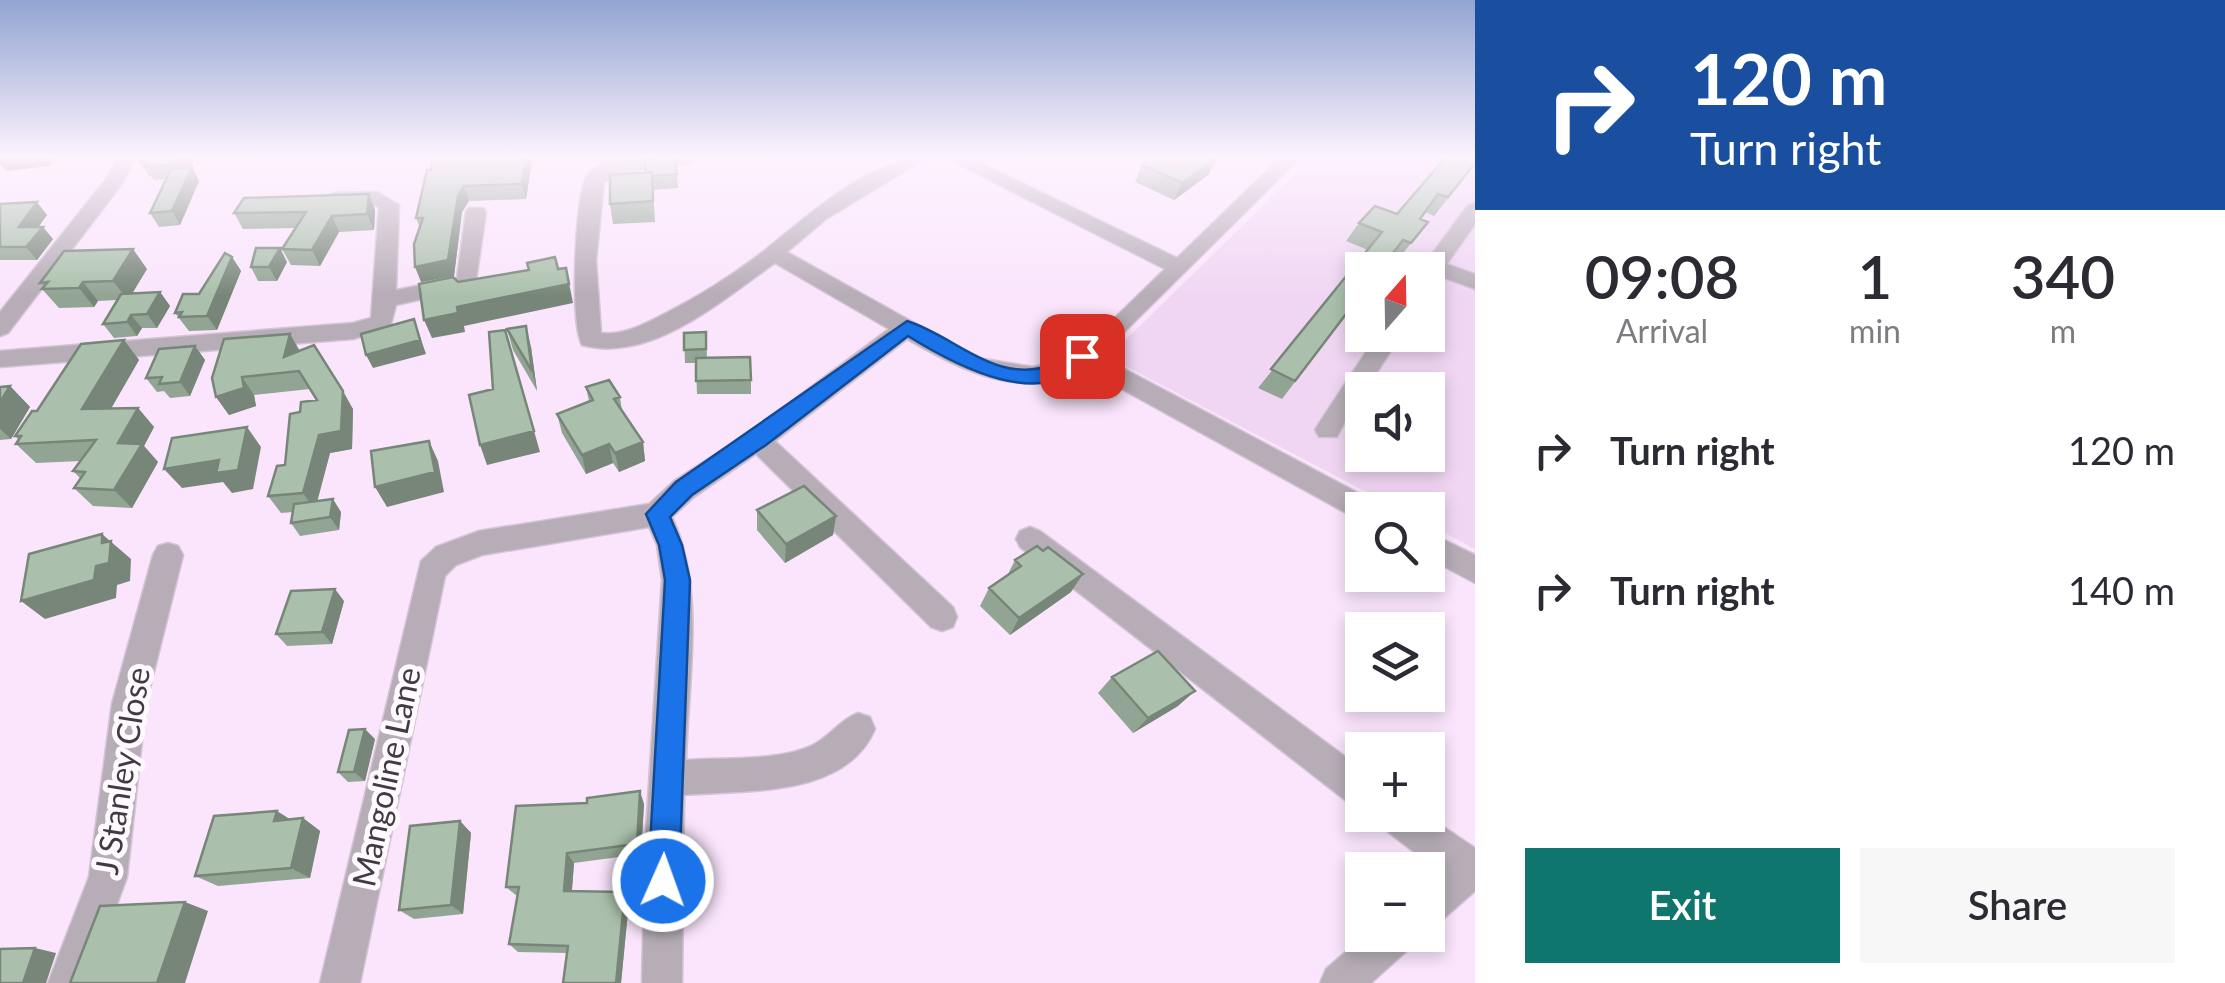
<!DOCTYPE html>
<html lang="en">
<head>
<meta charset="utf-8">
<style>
	:root { --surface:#fff; --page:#f7f7f7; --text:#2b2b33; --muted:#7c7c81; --accent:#0f766e }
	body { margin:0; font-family:Lato,sans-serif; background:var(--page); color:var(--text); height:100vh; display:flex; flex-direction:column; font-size:38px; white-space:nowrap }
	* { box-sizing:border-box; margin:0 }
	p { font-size:32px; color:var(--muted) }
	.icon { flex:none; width:55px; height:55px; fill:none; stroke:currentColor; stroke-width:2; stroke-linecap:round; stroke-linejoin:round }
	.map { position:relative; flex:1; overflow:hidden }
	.details { display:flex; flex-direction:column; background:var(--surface); width:750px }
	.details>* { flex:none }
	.banner { background:#1a4fa0; color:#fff; overflow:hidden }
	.needle { width:65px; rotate:20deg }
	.fabs { position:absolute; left:1345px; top:252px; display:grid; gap:20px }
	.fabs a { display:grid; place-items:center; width:100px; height:100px; border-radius:0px; background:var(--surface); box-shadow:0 5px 15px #0003; font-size:50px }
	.pin { position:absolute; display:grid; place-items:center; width:85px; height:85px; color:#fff; margin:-42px; border-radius:20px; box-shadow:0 5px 15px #0006 }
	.me { position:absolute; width:110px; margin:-55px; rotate:2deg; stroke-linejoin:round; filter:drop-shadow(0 0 8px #0008) }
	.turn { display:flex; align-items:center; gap:35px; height:210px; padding:0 50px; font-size:45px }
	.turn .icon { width:130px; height:130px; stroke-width:2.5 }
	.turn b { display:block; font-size:70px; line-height:85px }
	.eta { display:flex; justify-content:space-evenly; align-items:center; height:170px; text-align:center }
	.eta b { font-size:60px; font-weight:600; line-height:70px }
	.cta { display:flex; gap:20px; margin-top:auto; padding:20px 50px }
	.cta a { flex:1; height:115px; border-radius:0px; background:var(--accent); color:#fff; font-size:40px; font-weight:600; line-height:115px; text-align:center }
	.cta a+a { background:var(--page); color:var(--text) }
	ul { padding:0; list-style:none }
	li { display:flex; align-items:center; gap:30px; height:140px; padding:0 50px }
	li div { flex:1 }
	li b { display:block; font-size:38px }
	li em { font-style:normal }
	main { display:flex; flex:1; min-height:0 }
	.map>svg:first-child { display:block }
</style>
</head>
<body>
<main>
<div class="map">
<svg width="1475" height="983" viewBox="0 0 1475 983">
	<rect width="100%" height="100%" fill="#fae5fc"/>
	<!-- built -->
	<path fill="#f0d6f3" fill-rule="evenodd" d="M 1312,158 L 1475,158 L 1475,549 L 1428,524 L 1428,510 L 1401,510 L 1108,357 ZM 1362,270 L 1428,270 L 1428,335 L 1362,335 ZM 1362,390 L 1428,390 L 1428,455 L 1362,455 Z"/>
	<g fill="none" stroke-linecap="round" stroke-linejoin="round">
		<!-- minor casing -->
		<g stroke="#d5c3d7" stroke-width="3">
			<path id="minor" d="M 118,158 L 136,158 L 121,185 L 8,333 L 0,336 L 0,312 L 106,179 Z
				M 642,158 L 697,158 L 688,164 L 615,173 L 604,182 L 596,260 L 601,333 C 624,336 647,323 666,313 C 700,296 734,274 764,251 C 807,217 869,158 927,158 L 826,219 L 787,252 L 977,358 L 1033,367 L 1053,363 L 1094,338 L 1165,269 L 946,158 L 970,158 L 1177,258 L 1280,158 L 1300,158 L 1100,356 L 1375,502 L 1379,510 L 1362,510 L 1362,520 L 1355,518 L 1082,367 C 1024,404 959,369 907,339 L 775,441 L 953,607 L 957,617 L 953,627 L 942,631 L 931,627 L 756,454 L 694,497 L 672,517 C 706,590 688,681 686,760 C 724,757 777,762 813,745 C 830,736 840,720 858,713 L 870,717 L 875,729 C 846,798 746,790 684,795 L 682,983 L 642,983 L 645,847 L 662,580 L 657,545 L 649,527 L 482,555 L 456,565 L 445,576 L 360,983 L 320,983 L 421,561 L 436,547 L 479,531 L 649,504 L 674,481 L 749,433 L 889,329 L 775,263 C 722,300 651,364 582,345 C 570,321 575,205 585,180 C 594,159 623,161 642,158 Z
				M 377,192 L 399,205 L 396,290 L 457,278 L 466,212 L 469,208 L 483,208 L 486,212 L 475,287 L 396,305 L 390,328 L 353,339 L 0,367 L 0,351 L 353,323 L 371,318 L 379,207 C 362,199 339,211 324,199 L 334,193 Z
				M 1475,203 L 1475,224 L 1447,264 L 1475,274 L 1475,289 L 1439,276 L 1428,283 L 1428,270 L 1421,270 L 1423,266 L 1468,205 Z
				M 1377,335 L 1401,335 L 1366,390 L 1362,390 L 1337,437 L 1319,437 L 1315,430 L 1319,423 Z
				M 1030,527 L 1040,531 L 1362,769 L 1362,808 L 1349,803 L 1020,547 L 1016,539 L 1020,531 Z
				M 1428,532 L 1475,555 L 1475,583 L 1428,558 Z
				M 168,543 L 178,546 L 183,555 L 146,704 L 127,877 L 88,983 L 48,983 L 89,877 L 112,704 L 153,555 L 158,546 Z
				M 1378,815 L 1426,815 L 1475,848 L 1475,891 L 1442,920 L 1428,925 L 1428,882 L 1440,872 L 1383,828 Z
				M 1365,935 L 1415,935 L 1409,949 L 1371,983 L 1320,983 L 1326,969 Z"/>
		</g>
		<!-- minor -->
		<use href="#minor" fill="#b6adb7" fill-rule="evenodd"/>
	</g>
	<!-- wall -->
	<path fill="#92a594" d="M 143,158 L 193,158 L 194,160 L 190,167 L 192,167 L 199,181 L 180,225 L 159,227 L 150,213 L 165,179 L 154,180 L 151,176 L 149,176 L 140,162 Z
		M 1217,158 L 1208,175 L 1174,200 L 1135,182 L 1142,165 Z
		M 532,160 L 526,199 L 469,201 L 462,212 L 454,276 L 421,282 L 420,228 L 416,218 L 427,170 Z
		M 1475,164 L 1434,216 L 1425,212 L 1420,219 L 1428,222 L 1396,262 L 1389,258 L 1282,399 L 1258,388 L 1368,250 L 1346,241 L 1359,223 L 1397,214 Z
		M 677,174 L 678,188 L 653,190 L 655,222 L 613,224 L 610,204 L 610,175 Z
		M 0,204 L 47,215 L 38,227 L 53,239 L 37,260 L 0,260 Z
		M 375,210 L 374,230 L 339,232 L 320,266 L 291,265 L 282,249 L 296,228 L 243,229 L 234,213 Z
		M 232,257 L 241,271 L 217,330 L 189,331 L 175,313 L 199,294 Z
		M 287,262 L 277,281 L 258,281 L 251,267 Z
		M 147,269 L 132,294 L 160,292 L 170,306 L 157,328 L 142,328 L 137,336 L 114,338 L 103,324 L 117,300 L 98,301 L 94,307 L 59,308 L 42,289 L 44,287 L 40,283 Z
		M 507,329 L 531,347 L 537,391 L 513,350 Z
		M 706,332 L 707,358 L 751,380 L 751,394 L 697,394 L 696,363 L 685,363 L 684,333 Z
		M 290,334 L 300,351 L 353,409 L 352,449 L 330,453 L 317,501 L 341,512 L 339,530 L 300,536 L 291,523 L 293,512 L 281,513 L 268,496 L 285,465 L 300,412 L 317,400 L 310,389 L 254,395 L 256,406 L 229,415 L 216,397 Z
		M 124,340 L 139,360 L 111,408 L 138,408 L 154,427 L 144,446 L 158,462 L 132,508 L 93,506 L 74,488 L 80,478 L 73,471 L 81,461 L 36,463 L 16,444 L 19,440 L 15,436 L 37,411 Z
		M 195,346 L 205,360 L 190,396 L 170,398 L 164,391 L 157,392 L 146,378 Z
		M 10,386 L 30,407 L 11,439 L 0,440 L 0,387 Z
		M 586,387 L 620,397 L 622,411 L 643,442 L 645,461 L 619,472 L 613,463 L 586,474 L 562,433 L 557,414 L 589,401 Z
		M 757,510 L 836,516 L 833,535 L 785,563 L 757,530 Z
		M 1015,560 L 1071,592 L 1010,635 L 980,606 L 989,588 L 1007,576 Z
		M 344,601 L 332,644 L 287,646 L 276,634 Z
		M 1112,677 L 1178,706 L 1133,733 L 1098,693 Z
		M 375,739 L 365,781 L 348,782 L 338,772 Z
		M 644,804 L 641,854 L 574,863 L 572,891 L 629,901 L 621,983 L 563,983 L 567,953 L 518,952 L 509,944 L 517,896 L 506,887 Z
		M 303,818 L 320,831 L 310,878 L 218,886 L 195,876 Z
		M 460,821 L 471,833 L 463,914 L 414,919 L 399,910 Z"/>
	<!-- shaded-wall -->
	<path fill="#778678" d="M 0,158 L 54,158 L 50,166 L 6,171 L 0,164 Z
		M 180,158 L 193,158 L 194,160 L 184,178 L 176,164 Z
		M 526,158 L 532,158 L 532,160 L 526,199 L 522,184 Z
		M 1217,158 L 1208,175 L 1174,200 L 1182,183 Z
		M 192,167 L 199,181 L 180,225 L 172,211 Z
		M 464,186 L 469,201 L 462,212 L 454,276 L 421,282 L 415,267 Z
		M 369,194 L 375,210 L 374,230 L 367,214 Z
		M 37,202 L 47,215 L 29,240 L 19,227 Z
		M 332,216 L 339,232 L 320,266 L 312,250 Z
		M 43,227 L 53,239 L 37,260 L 26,247 Z
		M 280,248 L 287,262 L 277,281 L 269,267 Z
		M 133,249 L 147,269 L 128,300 L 113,281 Z
		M 232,257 L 241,271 L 217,330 L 207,316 Z
		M 566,268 L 573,303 L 464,326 L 465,332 L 432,338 L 424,320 Z
		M 83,282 L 98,301 L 94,307 L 79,288 Z
		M 160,292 L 170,306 L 157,328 L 147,314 Z
		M 131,315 L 142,328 L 137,336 L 127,322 Z
		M 414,319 L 426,354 L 373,368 L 366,355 Z
		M 526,326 L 531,347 L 537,391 L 532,371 Z
		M 290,334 L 300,352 L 284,357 Z
		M 124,340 L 139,360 L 100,428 L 82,409 Z
		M 195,346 L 205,360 L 190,396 L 180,382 Z
		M 511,350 L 540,452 L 487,465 L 480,445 Z
		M 242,377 L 254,395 L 256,406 L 229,415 L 216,397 Z
		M 10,386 L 30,407 L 11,439 L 0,429 L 0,402 Z
		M 343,391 L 353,409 L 352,449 L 330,453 L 315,510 L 303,493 L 319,435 Z
		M 138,408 L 154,427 L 144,446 L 158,462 L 132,508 L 114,490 L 118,443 Z
		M 247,427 L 261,447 L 253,489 L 232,493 L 223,482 L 182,488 L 164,469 Z
		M 429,441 L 438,461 L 444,492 L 387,507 L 375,487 Z
		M 643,442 L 645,461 L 619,472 L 615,453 Z
		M 609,444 L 613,463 L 586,474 L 582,455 Z
		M 333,499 L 341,512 L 339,530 L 330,517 Z
		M 836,516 L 833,535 L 785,563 L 786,544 Z
		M 102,534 L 131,559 L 130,581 L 117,585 L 116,598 L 45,619 L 21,601 L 96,566 Z
		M 1083,574 L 1071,592 L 1010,635 L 1019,618 Z
		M 335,589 L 344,601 L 332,644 L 322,632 Z
		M 1195,691 L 1178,706 L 1133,733 L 1148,718 Z
		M 365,729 L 375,739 L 365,781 L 354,772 Z
		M 640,791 L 644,804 L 641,854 L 637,844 Z
		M 277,811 L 296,823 L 274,821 Z
		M 303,818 L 320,831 L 310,878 L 291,868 Z
		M 460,821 L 471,833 L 463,914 L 451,905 Z
		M 567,853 L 574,863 L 571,900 L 564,891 Z
		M 625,892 L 629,901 L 621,983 L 616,983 Z
		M 185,902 L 208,911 L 185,983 L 157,983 Z
		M 35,948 L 56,953 L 46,983 L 23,983 Z"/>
	<!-- building -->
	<path fill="#aac0ac" stroke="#778678" stroke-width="2.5" d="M 143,158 L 180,158 L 176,164 L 145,167 L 148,162 L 140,162 Z
		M 432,158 L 526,158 L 522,184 L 464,186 L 458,196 L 448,260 L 415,267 L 414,244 L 423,218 L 416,218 L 427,170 L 431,170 Z
		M 654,158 L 674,158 L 677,174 L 652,176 L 652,172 L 646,172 L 644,159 Z
		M 1152,158 L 1217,158 L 1182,183 L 1142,165 Z
		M 1445,158 L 1475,158 L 1475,163 L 1448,197 L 1438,194 L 1420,219 L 1428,222 L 1411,243 L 1403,240 L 1380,270 L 1362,270 L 1362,293 L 1295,381 L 1271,369 L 1382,232 L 1359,223 L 1375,206 L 1397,214 Z
		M 192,167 L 172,211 L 150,213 L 171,169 Z
		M 652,172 L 653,201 L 610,204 L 610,175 Z
		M 369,194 L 367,214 L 332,216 L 312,250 L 282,249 L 306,212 L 234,213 L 244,198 Z
		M 37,202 L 19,227 L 43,227 L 26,247 L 0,247 L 0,204 Z
		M 256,248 L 280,248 L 269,267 L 251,267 Z
		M 133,249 L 113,281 L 83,282 L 79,288 L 42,289 L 48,282 L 40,283 L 64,251 Z
		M 225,253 L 232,257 L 207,316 L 179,317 L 182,312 L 175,313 L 183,294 L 199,294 Z
		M 555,257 L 558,269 L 566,268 L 569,284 L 457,307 L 458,313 L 424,320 L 419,284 L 453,277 L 458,282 L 529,270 L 527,263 Z
		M 160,292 L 147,314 L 131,315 L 127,322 L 103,324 L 121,294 Z
		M 414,319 L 420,340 L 366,355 L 361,334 Z
		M 526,326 L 532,371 L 507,329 Z
		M 505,330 L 534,431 L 480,445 L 469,395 L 493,389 L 489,332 Z
		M 706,332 L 706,349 L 684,350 L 684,333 Z
		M 290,334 L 284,357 L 314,345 L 343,391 L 341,431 L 319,435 L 303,493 L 268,496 L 277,466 L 285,465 L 290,414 L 300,412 L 301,402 L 317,400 L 299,371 L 242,377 L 244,388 L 216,397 L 212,378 L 224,339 Z
		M 124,340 L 82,409 L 138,408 L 118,443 L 142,444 L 114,490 L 74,488 L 85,472 L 73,471 L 96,440 L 16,444 L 21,436 L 15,436 L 32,411 L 37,411 L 81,344 Z
		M 195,346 L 180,382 L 159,384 L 162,377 L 146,378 L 159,349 Z
		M 750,357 L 751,380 L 696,381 L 696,358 Z
		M 609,380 L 620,397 L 614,399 L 643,442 L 615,453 L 609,444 L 582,455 L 557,414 L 593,400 L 586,387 Z
		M 10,386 L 0,402 L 0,387 Z
		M 247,427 L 238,470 L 216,473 L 219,460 L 164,469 L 172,438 Z
		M 429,441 L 435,472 L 375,487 L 371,451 Z
		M 804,486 L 836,516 L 786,544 L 757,510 Z
		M 333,499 L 330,517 L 291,523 L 294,504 Z
		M 102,534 L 102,543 L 111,541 L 109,563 L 96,566 L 94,580 L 21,601 L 29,554 Z
		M 1037,546 L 1043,551 L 1048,547 L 1083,574 L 1019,618 L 989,588 L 1021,566 L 1015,560 Z
		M 335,589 L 322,632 L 276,634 L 291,591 Z
		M 1158,651 L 1195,691 L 1148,718 L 1112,677 Z
		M 365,729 L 354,772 L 338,772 L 349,730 Z
		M 640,791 L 637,844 L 567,853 L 564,891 L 625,892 L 616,983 L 563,983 L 568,946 L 509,944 L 519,887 L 506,887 L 516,806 L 587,803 L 587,798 Z
		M 277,811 L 274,821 L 303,818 L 291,868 L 195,876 L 214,816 Z
		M 460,821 L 451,905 L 399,910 L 410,826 Z
		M 185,902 L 157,983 L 70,983 L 100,906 Z
		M 35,948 L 23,983 L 0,983 L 0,949 Z"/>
	<!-- sky -->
	<linearGradient id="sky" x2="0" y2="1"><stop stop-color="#91a4d2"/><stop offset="0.53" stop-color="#fdf3fe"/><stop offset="1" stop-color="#fdf3fe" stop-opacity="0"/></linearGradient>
	<rect width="1475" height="296" fill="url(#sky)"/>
	<!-- route -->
	<path fill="#1a73e8" stroke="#114b97" stroke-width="2.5" d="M 907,321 C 956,336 997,387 1054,364 C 1064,360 1072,353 1082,350 L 1092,356 C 1045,415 955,365 908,336 L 766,445 L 692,495 L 670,517 L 682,545 L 690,580 L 679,881 L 674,892 L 663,897 L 652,892 L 648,881 L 665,580 L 659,545 L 646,514 L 676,482 Z"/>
	<g text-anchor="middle" stroke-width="10" stroke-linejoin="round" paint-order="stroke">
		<!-- near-street labels -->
		<g font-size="32" fill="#423a43" stroke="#fdf9fd">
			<text transform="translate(123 771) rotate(-81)" y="11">J Stanley Close</text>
			<text transform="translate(387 777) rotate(-78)" y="11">Mangoline Lane</text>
		</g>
	</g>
</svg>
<div class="fabs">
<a><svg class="needle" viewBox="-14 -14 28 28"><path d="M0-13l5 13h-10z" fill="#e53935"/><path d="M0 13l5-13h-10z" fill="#7c7c81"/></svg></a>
<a><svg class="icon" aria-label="sound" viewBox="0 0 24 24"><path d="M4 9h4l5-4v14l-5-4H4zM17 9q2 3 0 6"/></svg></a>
<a><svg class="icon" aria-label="search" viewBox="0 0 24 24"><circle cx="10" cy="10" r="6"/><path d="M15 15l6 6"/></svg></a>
<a><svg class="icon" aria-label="layers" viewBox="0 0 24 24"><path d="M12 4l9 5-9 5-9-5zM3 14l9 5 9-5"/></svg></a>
<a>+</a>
<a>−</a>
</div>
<div class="pin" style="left:1082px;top:356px;background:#d93025"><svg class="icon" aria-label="arrive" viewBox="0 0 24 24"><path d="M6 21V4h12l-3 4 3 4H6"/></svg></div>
<svg class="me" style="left:663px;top:881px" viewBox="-20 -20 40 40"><circle r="17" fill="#1a73e8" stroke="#fff" stroke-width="3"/><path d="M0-11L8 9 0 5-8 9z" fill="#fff"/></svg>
</div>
<section class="details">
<div class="banner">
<div class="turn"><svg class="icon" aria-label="right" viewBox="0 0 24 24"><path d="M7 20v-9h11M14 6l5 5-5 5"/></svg><div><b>120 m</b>Turn right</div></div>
</div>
<div class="eta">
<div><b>09:08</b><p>Arrival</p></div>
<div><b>1</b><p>min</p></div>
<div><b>340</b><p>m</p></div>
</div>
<ul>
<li><svg class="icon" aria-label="right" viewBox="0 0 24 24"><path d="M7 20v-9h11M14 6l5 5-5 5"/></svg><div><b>Turn right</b></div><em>120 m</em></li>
<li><svg class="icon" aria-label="right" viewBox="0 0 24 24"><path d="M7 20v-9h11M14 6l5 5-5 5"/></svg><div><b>Turn right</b></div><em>140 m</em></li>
</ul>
<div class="cta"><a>Exit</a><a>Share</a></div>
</section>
</main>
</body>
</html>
